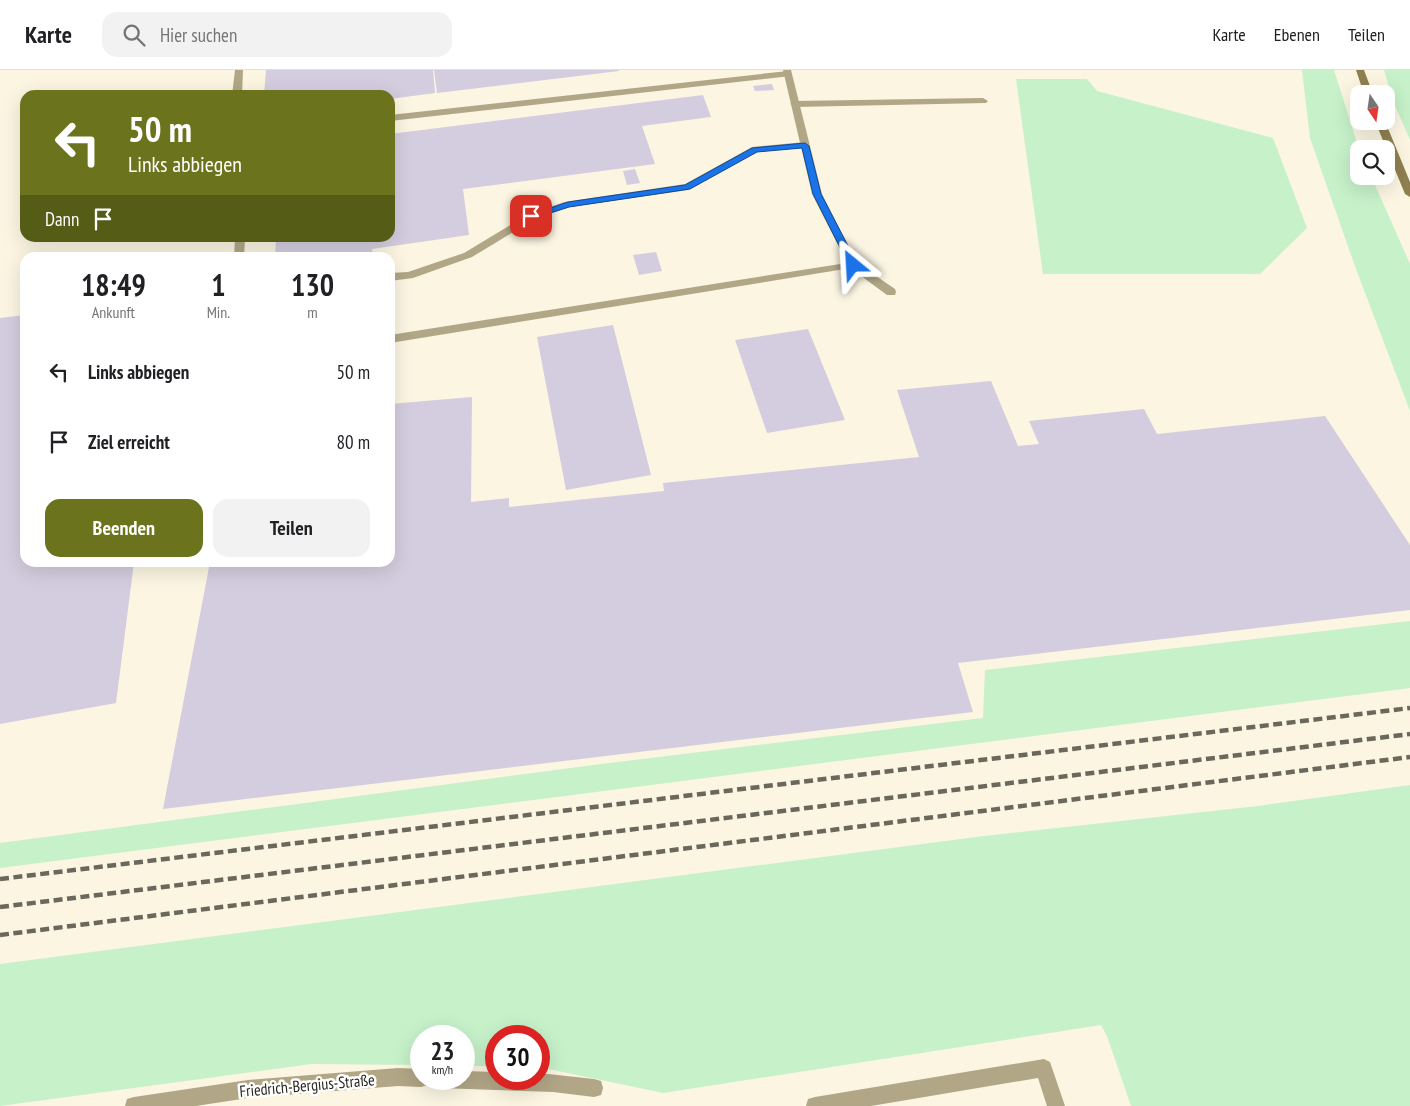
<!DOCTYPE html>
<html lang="de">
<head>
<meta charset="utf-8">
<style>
	:root { --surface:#fff; --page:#f2f2f2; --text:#202124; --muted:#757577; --line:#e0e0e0; --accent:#6b741c }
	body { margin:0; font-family:"PT Sans Narrow",sans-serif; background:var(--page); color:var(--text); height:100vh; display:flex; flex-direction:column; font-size:19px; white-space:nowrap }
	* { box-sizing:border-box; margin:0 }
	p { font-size:16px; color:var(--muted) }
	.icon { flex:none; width:28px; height:28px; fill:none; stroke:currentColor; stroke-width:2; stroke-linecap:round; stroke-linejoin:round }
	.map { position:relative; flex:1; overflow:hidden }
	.side { position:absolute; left:20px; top:182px; width:375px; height:315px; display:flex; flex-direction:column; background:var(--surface); border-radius:15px; box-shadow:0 5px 20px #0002 }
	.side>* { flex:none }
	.banner { position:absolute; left:20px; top:20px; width:375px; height:152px; border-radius:15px; box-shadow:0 5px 20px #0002; background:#6b741c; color:#fff; overflow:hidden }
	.needle { width:32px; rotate:167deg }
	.controls { position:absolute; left:1350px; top:15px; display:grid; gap:10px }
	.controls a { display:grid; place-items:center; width:45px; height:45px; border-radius:10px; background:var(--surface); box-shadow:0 5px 20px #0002; font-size:25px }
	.speed { position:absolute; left:410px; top:955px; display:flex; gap:10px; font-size:25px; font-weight:700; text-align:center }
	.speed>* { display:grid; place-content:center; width:65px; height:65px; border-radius:50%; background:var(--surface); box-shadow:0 5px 20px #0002; line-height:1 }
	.speed small { font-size:12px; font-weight:400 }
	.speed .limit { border:8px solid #d22; background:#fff; color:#111 }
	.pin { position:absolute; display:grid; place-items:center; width:42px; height:42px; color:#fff; margin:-21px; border-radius:10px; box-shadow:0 2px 8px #0006 }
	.me { position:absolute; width:55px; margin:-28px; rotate:333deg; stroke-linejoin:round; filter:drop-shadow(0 0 4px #0008) }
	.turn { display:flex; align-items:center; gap:18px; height:105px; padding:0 25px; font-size:22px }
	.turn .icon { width:65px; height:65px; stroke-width:2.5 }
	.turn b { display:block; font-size:35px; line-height:42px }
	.then { display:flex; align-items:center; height:48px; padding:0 25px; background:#0003; gap:10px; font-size:19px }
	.eta { display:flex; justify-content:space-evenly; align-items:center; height:85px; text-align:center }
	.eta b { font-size:30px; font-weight:600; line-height:35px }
	.cta { display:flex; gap:10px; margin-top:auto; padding:10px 25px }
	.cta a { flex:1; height:58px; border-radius:15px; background:var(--accent); color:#fff; font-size:20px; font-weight:600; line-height:58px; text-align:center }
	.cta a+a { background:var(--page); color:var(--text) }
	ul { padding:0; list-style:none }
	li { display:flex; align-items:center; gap:15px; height:70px; padding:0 25px }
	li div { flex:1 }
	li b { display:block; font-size:19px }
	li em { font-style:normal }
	header { display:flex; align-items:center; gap:30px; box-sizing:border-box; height:70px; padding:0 25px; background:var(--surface); border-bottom:1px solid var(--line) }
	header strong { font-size:24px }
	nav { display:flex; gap:28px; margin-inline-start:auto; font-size:18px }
	.search { width:350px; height:45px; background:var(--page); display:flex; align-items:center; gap:12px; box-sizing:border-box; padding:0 18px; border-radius:15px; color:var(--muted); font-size:19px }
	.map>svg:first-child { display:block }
</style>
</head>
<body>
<header>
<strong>Karte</strong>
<div class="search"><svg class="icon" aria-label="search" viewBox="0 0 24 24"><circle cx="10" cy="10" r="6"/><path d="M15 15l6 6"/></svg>Hier suchen</div>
<nav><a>Karte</a><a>Ebenen</a><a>Teilen</a></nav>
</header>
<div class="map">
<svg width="1410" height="1036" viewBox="0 0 1410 1036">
	<rect width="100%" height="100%" fill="#fbf5e2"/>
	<!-- green -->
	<path fill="#c6f1c9" d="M 1302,0 L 1334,0 L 1359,79 L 1359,106 L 1371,106 L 1410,194 L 1410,341 L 1356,199 L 1310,68 Z
		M 1384,0 L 1410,0 L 1410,70 L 1393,31 Z
		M 1016,9 L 1087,9 L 1097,21 L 1273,68 L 1307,158 L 1260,204 L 1043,204 Z
		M 1410,551 L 1410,618 L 0,798 L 0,773 L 609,693 L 983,648 L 985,600 Z
		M 1410,715 L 1410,1036 L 1131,1036 L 1107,966 L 1101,955 L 663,1023 L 539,997 L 539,966 L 496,966 L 496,996 L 464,996 L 464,966 L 421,966 L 421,995 L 311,994 L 0,1036 L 0,894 L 984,766 L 1258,736 Z"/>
	<!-- building -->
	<path fill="#d3cddf" d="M 266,0 L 433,0 L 435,23 L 390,29 L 390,25 L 264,25 Z
		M 434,0 L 619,0 L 619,1 L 437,23 Z
		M 772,14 L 774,20 L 755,21 L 753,16 Z
		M 703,25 L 711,47 L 642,56 L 655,94 L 463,119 L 469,165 L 372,179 L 373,188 L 275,188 L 276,168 L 390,168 L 390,64 Z
		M 635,99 L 640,113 L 627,115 L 623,101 Z
		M 656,182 L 662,201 L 639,205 L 633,185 Z
		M 25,245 L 25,492 L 134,492 L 116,633 L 0,654 L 0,248 Z
		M 613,255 L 651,405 L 566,420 L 537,267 Z
		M 808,259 L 845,350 L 767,363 L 735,270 Z
		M 991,311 L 1018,376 L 1039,374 L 1029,351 L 1144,339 L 1157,364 L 1325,346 L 1410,475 L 1410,540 L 958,593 L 973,642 L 163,739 L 210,492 L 390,492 L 390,334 L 472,327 L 471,432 L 509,428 L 509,437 L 664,421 L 663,413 L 919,387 L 897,320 Z"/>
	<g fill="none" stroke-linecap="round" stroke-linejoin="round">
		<!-- service -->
		<path fill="#b1a686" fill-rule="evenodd" d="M 235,0 L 243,0 L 242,25 L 232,25 Z
			M 788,1 L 792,4 L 791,6 L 390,51 L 390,45 Z
			M 983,28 L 988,31 L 986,33 L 795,37 L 790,34 L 795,31 Z
			M 805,72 L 808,73 L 808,77 L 757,82 L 688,120 L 570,137 L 535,149 L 472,187 L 413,208 L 390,211 L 390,203 L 408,202 L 464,183 L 527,145 L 564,132 L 685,114 L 752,77 Z
			M 235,168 L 245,168 L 244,188 L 234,188 Z
			M 853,192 L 857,193 L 858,195 L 857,197 L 390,273 L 390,265 Z
			M 1044,989 L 1050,992 L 1065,1036 L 1047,1036 L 1038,1008 L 871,1036 L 806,1036 L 808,1029 L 815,1027 Z"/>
		<!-- minor -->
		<path fill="#b1a686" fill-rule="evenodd" d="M 783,0 L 791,0 L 822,124 L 857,193 L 895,219 L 896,222 L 895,225 L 887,225 L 849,197 L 812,124 Z
			M 398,998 L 421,999 L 421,1009 L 430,1009 L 428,1015 L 421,1017 L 398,1016 L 248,1028 L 196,1036 L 125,1036 L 127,1029 L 134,1027 L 248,1010 Z
			M 464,1001 L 496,1002 L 496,1009 L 539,1009 L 539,1003 L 594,1009 L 601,1011 L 603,1018 L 601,1025 L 594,1027 L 553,1022 L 439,1018 L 432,1016 L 430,1009 L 464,1009 Z"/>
		<!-- secondary -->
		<path fill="#90804f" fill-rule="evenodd" d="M 1356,0 L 1364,0 L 1373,24 L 1364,24 Z
			M 1375,51 L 1385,51 L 1410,112 L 1410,127 L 1405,124 Z"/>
		<!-- rail -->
		<path stroke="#6a675c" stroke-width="4.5" stroke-dasharray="9 4.5" stroke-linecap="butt" d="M 0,809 L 1410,638
			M 0,837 L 1410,664
			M 0,865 L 1410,687"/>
	</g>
	<!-- route -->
	<path fill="#1a73e8" stroke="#114b97" d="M 805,73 L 809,76 L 821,124 L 858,195 L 856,197 L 850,197 L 849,195 L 813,124 L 802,78 L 757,82 L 690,119 L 569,137 L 531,149 L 527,146 L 568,132 L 685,115 L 752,78 Z"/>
	<g text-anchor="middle" stroke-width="5" stroke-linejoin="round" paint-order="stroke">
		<!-- near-street labels -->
		<g font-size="16" fill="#2b2922" stroke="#fff">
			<text transform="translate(307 1015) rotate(-5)" y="6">Friedrich-Bergius-Straße</text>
		</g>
	</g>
</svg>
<div class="controls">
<a><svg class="needle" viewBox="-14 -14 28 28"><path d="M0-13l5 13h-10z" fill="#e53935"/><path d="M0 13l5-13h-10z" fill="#757577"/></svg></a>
<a><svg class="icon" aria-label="search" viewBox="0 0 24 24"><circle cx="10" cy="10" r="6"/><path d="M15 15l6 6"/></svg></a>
</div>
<div class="speed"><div>23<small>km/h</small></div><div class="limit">30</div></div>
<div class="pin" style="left:531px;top:146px;background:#d93025"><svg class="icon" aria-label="arrive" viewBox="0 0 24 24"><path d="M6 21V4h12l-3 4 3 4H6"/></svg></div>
<svg class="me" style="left:853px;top:195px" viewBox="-20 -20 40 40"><path d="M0-17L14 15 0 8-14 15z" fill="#1a73e8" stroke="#fff" stroke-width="4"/></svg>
<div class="banner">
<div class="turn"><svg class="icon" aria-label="left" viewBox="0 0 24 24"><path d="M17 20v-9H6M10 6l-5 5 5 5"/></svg><div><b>50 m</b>Links abbiegen</div></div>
<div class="then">Dann<svg class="icon" aria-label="arrive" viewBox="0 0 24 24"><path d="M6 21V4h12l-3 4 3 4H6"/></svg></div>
</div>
<section class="side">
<div class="eta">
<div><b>18:49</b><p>Ankunft</p></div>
<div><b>1</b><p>Min.</p></div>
<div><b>130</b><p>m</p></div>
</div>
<ul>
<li><svg class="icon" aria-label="left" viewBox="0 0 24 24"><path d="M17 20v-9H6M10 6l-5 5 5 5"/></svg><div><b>Links abbiegen</b></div><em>50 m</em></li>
<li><svg class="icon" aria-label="arrive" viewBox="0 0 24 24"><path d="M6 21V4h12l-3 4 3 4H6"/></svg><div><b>Ziel erreicht</b></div><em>80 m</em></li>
</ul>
<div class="cta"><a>Beenden</a><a>Teilen</a></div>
</section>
</div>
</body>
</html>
